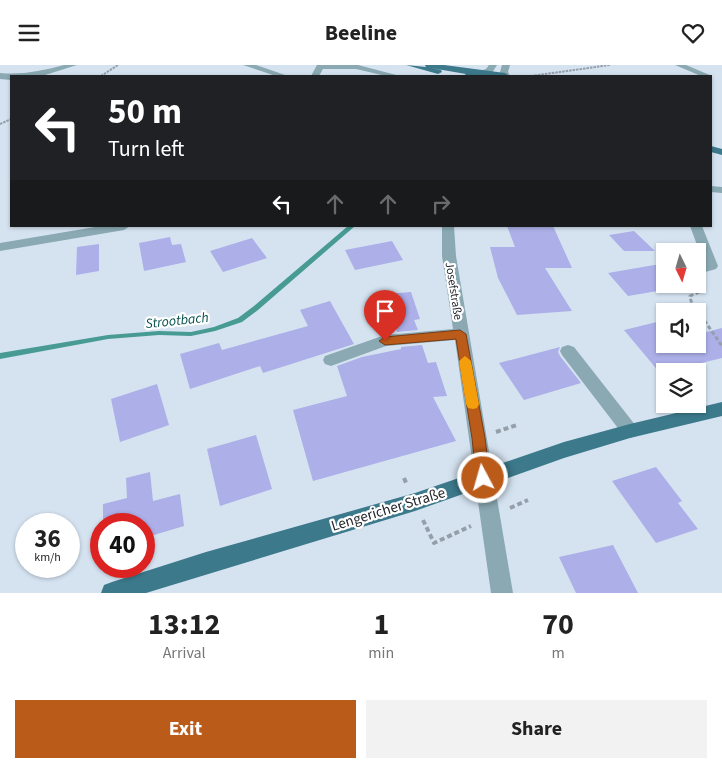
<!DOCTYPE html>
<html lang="en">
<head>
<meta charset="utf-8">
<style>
	:root { --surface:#fff; --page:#f2f2f2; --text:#222; --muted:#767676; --accent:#bb5b1a }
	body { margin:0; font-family:"Source Sans 3",sans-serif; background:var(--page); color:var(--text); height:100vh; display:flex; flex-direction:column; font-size:19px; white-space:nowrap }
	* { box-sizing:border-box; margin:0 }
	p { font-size:16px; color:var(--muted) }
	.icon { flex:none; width:28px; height:28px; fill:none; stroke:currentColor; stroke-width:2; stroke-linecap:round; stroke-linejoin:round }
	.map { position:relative; height:528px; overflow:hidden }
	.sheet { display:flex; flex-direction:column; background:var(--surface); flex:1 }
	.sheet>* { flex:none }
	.guide { position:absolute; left:10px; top:10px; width:702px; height:152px; border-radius:0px; box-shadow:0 1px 4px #0004; background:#202124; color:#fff; overflow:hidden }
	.needle { width:32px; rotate:175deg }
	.controls { position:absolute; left:656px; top:178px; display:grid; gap:10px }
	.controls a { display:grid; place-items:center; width:50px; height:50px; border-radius:0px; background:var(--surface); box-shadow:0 1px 4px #0004; font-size:25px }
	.speed { position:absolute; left:15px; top:448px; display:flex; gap:10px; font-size:25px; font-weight:700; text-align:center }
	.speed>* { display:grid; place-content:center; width:65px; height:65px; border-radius:50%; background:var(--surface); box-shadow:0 1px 4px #0004; line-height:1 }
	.speed small { font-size:12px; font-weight:400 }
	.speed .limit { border:8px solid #d22; background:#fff; color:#111 }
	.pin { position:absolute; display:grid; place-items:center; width:42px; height:42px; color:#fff; margin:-51px -21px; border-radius:50% 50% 50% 0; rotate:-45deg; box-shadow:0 0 5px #0007 }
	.pin .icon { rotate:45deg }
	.me { position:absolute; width:55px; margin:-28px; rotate:354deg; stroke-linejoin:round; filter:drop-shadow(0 0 4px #0008) }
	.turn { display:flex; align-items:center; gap:18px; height:105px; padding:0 15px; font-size:22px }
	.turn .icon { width:65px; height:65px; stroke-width:2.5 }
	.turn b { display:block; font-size:35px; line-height:42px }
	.lanes { display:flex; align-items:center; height:48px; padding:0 15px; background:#0003; justify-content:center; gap:25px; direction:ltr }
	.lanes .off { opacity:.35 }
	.eta { display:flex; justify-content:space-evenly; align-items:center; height:85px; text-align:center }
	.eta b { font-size:30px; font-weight:700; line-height:35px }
	.cta { display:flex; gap:10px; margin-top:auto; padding:10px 15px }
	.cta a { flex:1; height:58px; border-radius:0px; background:var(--accent); color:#fff; font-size:20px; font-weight:700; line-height:58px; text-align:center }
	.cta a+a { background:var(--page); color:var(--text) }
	header { display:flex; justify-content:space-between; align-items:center; height:65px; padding:0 15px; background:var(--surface); font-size:22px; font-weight:700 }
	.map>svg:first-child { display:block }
</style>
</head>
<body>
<header><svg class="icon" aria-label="menu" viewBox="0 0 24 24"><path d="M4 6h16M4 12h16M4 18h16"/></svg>Beeline<svg class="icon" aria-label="heart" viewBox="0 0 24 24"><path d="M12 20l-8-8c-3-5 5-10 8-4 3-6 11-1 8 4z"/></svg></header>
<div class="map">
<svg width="722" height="528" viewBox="0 0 722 528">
	<rect width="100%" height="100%" fill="#d5e3f1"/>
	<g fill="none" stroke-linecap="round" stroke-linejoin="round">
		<!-- stream -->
		<path fill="#479b93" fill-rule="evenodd" d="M 348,161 L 355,161 L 258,245 L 242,257 L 215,266 L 191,271 L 159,270 L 108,274 L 0,294 L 0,288 L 108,270 L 159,266 L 191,267 L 214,262 L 238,253 L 254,241 Z"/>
	</g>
	<!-- building -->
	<path fill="#acafe8" d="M 507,161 L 553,161 L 572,203 L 545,203 L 572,246 L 517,250 L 498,213 L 490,182 L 515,182 Z
		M 634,166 L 655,186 L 624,186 L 609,170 Z
		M 170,172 L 172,180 L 181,179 L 186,197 L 144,206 L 139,178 Z
		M 252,173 L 267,193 L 223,207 L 210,186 Z
		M 392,176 L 403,195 L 355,205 L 345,185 Z
		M 99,179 L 99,206 L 76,210 L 77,182 Z
		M 660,199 L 665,205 L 665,219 L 678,219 L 681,222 L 628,231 L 608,208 Z
		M 411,227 L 420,254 L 414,255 L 418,265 L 397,267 L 387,229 Z
		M 330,236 L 354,279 L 263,308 L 260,301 L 190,324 L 180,289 L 219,278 L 222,285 L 308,261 L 300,245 Z
		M 665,255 L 665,279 L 698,279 L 698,269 L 722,263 L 722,293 L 660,308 L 624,265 Z
		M 422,280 L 428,298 L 436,297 L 447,331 L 433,332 L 456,376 L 313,416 L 293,345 L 347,331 L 337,301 L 362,292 L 401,284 L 401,282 Z
		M 560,282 L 558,287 L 560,291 L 581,318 L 524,335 L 499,298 Z
		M 157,319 L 169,360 L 120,377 L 111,334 Z
		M 256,370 L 272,424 L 220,441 L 207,384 Z
		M 656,402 L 682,436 L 678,438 L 698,464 L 656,478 L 612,416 Z
		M 150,407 L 153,436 L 180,429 L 184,461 L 144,473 L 144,459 L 103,459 L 103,439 L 127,433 L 126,413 Z
		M 613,480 L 638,528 L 576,528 L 559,492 Z"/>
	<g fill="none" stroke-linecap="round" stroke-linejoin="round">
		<!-- path-far2 -->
		<path stroke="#949faa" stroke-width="2" stroke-dasharray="2.5 1" stroke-linecap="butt" d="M 101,11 L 118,0
			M 531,11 L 610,0
			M 0,59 L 11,54"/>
		<!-- path-far1 -->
		<path stroke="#949faa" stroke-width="3" stroke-dasharray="4 2.5" stroke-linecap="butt" d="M 702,220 L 706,224 L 690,231 L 691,236 L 722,281"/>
		<!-- path -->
		<path stroke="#949faa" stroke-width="4" stroke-dasharray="5 3" stroke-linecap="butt" d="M 496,367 L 517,360
			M 404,413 L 407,420
			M 510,443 L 528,435
			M 423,455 L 434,478 L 471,461"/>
		<!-- minor -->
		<path fill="#8aa9b3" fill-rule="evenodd" d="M 64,0 L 77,0 L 42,11 L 11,11 L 11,15 L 0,14 L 0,8 C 22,10 42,6 64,0 Z
			M 243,0 L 256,0 L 288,11 L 276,11 Z
			M 317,0 L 358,0 L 400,11 L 386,11 L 356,4 L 323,4 L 319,11 L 311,11 Z
			M 489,0 L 497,0 L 492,8 L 480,10 L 480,6 L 486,4 Z
			M 502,0 L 510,0 L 508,7 L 510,11 L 502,11 L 500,7 Z
			M 675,0 L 686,0 L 712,11 L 701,11 Z
			M 711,121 L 722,122 L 722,128 L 711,127 Z
			M 101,161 L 130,161 L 124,165 L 0,186 L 0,178 Z
			M 442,161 L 454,161 L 456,191 L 513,528 L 491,528 L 455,275 L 386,281 L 331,301 L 325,299 L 323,295 L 325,291 L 385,270 L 453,264 L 442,191 Z
			M 690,161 L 702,161 L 718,201 L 716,204 L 698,209 L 698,201 L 704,199 Z
			M 568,280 L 574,282 L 636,361 L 639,366 L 636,371 L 630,373 L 624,371 L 562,290 L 560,286 L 562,282 Z"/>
		<!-- major -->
		<path fill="#3b798b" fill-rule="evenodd" d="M 406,0 L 426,2 L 425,0 L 444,0 L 505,8 L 509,11 L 463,11 L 466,9 L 431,3 L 441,5 L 442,7 L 438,9 Z
			M 711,81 L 722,84 L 722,90 L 711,87 Z
			M 722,337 L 722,351 L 630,373 L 564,393 L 415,446 L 146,528 L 101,528 L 104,520 L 112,517 L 206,487 L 415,428 L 564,377 L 630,359 Z"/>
	</g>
	<!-- route -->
	<path fill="#bb5b1a" stroke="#7a3b11" d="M 460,265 L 466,269 L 485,373 L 490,413 L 488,418 L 483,420 L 478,418 L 476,413 L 472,373 L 456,274 L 385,280 L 379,276 L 385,272 Z"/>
	<!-- slow -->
	<path fill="#f59e0b" d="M 465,291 L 471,296 L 479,339 L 477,343 L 473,344 L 468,343 L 466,339 L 459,296 Z"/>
	<g text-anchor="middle" stroke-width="4.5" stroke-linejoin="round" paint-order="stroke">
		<!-- street labels -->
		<g font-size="12" fill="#24292e" stroke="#fff">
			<text transform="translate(454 226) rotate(81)" y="4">Josefstraße</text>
		</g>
		<!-- water labels -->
		<g font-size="14" font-style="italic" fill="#04514c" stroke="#fff">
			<text transform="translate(177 255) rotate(-6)" y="5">Strootbach</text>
		</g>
		<!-- near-street labels -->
		<g font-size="15" fill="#24292e" stroke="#fff">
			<text transform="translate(388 444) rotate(-17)" y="5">Lengericher Straße</text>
		</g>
	</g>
</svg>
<div class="controls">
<a><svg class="needle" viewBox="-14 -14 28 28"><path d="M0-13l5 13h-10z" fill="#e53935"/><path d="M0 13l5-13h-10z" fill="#767676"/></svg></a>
<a><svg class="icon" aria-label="sound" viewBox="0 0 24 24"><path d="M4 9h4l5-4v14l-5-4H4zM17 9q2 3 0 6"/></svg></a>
<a><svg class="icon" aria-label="layers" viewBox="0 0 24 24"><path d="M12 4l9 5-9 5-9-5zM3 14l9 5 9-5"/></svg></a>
</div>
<div class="speed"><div>36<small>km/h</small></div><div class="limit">40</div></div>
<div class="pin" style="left:385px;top:276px;background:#d93025"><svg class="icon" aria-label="arrive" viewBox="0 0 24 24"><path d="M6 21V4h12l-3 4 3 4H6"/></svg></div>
<svg class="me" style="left:483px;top:413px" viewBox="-20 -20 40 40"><circle r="17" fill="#bb5b1a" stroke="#fff" stroke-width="3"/><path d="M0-11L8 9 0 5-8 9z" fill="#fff"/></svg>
<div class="guide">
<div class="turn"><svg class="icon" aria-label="left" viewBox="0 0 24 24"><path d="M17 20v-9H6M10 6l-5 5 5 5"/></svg><div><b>50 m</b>Turn left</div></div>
<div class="lanes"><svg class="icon" aria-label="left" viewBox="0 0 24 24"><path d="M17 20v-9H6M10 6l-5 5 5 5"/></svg><svg class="icon off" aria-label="ahead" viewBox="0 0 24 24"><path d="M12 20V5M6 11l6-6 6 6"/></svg><svg class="icon off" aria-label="ahead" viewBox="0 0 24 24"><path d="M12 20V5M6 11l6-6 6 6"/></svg><svg class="icon off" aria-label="right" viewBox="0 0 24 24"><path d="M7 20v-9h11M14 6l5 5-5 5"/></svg></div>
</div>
</div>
<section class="sheet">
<div class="eta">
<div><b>13:12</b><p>Arrival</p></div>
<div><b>1</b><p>min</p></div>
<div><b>70</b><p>m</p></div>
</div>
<div class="cta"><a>Exit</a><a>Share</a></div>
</section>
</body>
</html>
